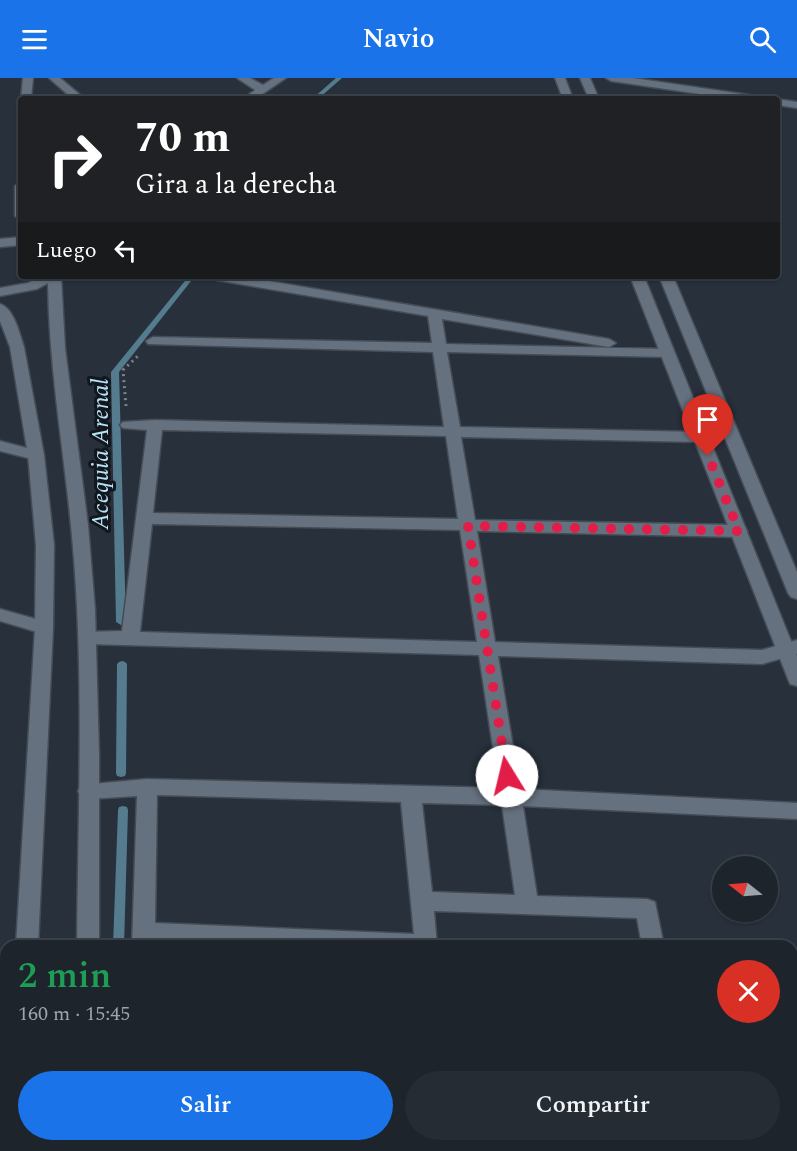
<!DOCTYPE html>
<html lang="es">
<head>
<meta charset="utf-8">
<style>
	:root { --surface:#1d242c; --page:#252c34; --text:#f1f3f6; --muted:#a0a4a9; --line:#3b4148; --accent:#1a73e8 }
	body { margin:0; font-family:Spectral,serif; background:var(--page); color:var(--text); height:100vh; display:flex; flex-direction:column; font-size:22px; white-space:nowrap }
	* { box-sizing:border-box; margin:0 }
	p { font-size:20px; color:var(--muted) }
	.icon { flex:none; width:33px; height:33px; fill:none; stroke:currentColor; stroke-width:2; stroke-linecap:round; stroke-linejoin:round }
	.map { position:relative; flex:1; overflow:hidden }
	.details { position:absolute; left:0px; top:862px; width:798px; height:212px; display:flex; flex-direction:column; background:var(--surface); border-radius:18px 18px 0 0; box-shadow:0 2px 4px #0004,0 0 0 2px var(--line) }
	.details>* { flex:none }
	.hud { position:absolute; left:18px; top:18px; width:762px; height:183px; border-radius:6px; box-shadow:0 2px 4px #0004,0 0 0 2px var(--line); background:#202124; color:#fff; overflow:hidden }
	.needle { width:39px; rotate:287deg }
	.controls { position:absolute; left:712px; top:778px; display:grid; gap:12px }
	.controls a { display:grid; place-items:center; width:66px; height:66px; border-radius:50%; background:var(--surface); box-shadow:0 2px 4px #0004,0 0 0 2px var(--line); font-size:30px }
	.pin { position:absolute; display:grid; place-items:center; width:51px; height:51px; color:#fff; margin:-62px -26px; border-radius:50% 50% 50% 0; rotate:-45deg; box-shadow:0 0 6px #0007 }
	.pin .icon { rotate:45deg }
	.me { position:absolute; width:66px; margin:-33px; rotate:351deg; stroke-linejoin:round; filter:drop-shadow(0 0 4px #0008) }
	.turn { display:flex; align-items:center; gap:21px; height:126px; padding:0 18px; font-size:27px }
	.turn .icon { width:78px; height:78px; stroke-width:2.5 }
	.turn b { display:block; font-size:42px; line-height:51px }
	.then { display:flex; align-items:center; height:57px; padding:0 18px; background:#0003; gap:12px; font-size:22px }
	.round { display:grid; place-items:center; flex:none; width:63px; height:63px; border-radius:32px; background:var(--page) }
	.summary { display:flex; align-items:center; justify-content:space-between; height:102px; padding:0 18px }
	h1 { font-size:36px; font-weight:600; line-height:45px; color:#1e9e55 }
	.primary-button { display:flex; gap:12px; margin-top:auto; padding:12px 18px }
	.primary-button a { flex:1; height:69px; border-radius:36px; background:var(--accent); color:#fff; font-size:24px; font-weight:600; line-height:69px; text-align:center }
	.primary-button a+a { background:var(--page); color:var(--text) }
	header { display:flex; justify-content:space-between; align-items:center; height:78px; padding:0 18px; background:var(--accent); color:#fff; font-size:27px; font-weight:600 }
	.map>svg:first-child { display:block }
</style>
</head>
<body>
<header><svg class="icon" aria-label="menu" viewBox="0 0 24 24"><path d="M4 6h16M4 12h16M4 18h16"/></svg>Navio<svg class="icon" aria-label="search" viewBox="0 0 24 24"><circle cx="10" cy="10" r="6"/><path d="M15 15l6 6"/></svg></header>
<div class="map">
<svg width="797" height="1073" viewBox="0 0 797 1073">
	<rect width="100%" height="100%" fill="#27303b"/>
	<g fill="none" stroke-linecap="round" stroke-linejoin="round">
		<!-- stream -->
		<path fill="#557c8e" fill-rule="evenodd" d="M 336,0 L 342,0 L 318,21 L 312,21 Z
			M 189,198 L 195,198 L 119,294 L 126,544 L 121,547 L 116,544 L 111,294 Z
			M 122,583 L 125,584 L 127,586 L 126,695 L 125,698 L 121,699 L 117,698 L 116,695 L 117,586 L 119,584 Z
			M 123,728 L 127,729 L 128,732 L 124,868 L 113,868 L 118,732 L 119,729 Z
			M 118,1068 L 130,1068 L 130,1073 L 118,1073 Z"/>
		<!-- street casing -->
		<g stroke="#444c56" stroke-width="3">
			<path id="street" d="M 49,0 L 60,0 L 85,21 L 73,21 Z
				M 237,0 L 250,0 L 263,7 L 274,0 L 286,0 L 255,21 L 243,21 L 255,12 Z
				M 606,0 L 633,0 L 756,18 L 761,21 L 734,21 L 611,3 Z
				M 776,21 L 777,21 L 797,24 L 797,30 L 777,27 Z
				M 209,198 L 239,198 L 609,261 L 616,265 L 609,269 L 442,241 L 446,266 L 667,271 L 674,275 L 667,279 L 447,274 L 460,349 L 700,354 L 708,359 L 700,364 L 461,359 L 475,442 L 739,447 L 745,449 L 747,453 L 745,457 L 739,459 L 477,453 L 495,564 L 762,572 L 797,562 L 797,576 L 762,586 L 498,578 L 520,711 L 797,725 L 797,741 L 523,728 L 537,818 L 647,821 L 655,824 L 664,868 L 642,868 L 637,840 L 434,833 L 437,868 L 242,868 L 154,864 L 154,868 L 132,868 L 137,718 L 88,721 L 81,719 L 78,713 L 81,707 L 147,701 L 499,710 L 479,577 L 88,566 L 82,564 L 79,559 L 82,554 L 122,553 L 147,352 L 123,350 L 120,347 L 123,344 L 155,342 L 444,349 L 433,274 L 148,266 L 146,263 L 153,259 L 432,265 L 428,238 L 216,202 ZM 162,352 L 446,358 L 458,441 L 153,435 ZM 152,446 L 460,452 L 477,564 L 140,554 ZM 157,717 L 401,724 L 414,856 L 155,845 ZM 422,725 L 502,727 L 515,817 L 432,814 Z
				M 0,363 L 42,374 L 44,377 L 36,382 L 0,373 Z
				M 0,531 L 50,545 L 53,550 L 50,555 L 44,556 L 0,543 Z
				M 0,936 L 6,938 L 6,961 L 0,959 Z
				M 449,1068 L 596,1068 L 598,1073 L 451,1073 Z
				M 672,1068 L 698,1068 L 699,1073 L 673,1073 Z"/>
		</g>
		<!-- secondary casing -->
		<g stroke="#444c56" stroke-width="3">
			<path id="secondary" d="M 23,0 L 33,0 L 31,21 L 21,21 Z
				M 555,0 L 565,0 L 573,21 L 563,21 Z
				M 580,0 L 590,0 L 599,21 L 589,21 Z
				M 21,104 L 21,142 L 15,138 L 15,108 Z
				M 21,159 L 21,167 L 0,169 L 0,161 Z
				M 41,198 L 61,198 L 65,270 L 88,447 L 95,531 L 99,676 L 99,868 L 77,868 C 78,739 84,610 74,481 C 67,389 49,298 48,205 L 37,211 L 0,218 L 0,210 L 28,205 Z
				M 630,198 L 644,198 L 797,578 L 797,608 L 790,606 L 788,601 Z
				M 659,198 L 673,198 L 797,494 L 797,521 L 791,519 L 788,515 Z
				M 0,226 C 14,230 20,257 24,269 L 44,377 L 54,467 L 53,550 L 38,868 L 16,868 L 35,550 L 36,467 L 28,377 L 10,269 L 0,243 Z
				M 6,1066 L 31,1068 L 31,1073 L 5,1073 Z
				M 74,1068 L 100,1068 L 100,1073 L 74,1073 Z"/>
		</g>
		<!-- path -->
		<path stroke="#7b838d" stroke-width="3" stroke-dasharray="2 4" stroke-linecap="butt" d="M 126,328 L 123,292 L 139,277"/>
		<!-- street -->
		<use href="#street" fill="#66717f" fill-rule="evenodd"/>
		<!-- secondary -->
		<use href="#secondary" fill="#66717f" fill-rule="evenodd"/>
	</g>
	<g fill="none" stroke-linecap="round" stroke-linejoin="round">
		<!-- route -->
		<path stroke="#e11d48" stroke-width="10" stroke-dasharray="0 18" d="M 507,698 L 468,448 L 739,453 L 708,378"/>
	</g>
	<g text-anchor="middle" stroke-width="6" stroke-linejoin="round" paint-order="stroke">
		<!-- water labels -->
		<g font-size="24" font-style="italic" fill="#b6e3f8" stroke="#13171d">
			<text transform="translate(100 376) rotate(-90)" y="8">Acequia Arenal</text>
		</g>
	</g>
</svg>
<div class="controls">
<a><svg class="needle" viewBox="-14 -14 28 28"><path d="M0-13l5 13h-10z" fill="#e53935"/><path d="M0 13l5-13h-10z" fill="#a0a4a9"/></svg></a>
</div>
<div class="pin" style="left:708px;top:378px;background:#d93025"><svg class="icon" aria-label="arrive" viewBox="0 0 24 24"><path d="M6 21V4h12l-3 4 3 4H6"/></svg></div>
<svg class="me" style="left:507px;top:698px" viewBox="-20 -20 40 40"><circle r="19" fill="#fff"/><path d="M0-13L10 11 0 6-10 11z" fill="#e11d48"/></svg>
<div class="hud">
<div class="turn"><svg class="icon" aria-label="right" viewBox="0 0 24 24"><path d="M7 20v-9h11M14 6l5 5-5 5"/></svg><div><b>70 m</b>Gira a la derecha</div></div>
<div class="then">Luego<svg class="icon" aria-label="left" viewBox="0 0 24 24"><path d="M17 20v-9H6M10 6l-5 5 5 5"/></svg></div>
</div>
<section class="details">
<div class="summary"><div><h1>2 min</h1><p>160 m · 15:45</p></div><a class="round" style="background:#d93025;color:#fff"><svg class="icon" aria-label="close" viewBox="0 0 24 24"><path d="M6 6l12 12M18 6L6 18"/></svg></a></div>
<div class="primary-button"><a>Salir</a><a>Compartir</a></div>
</section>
</div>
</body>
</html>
